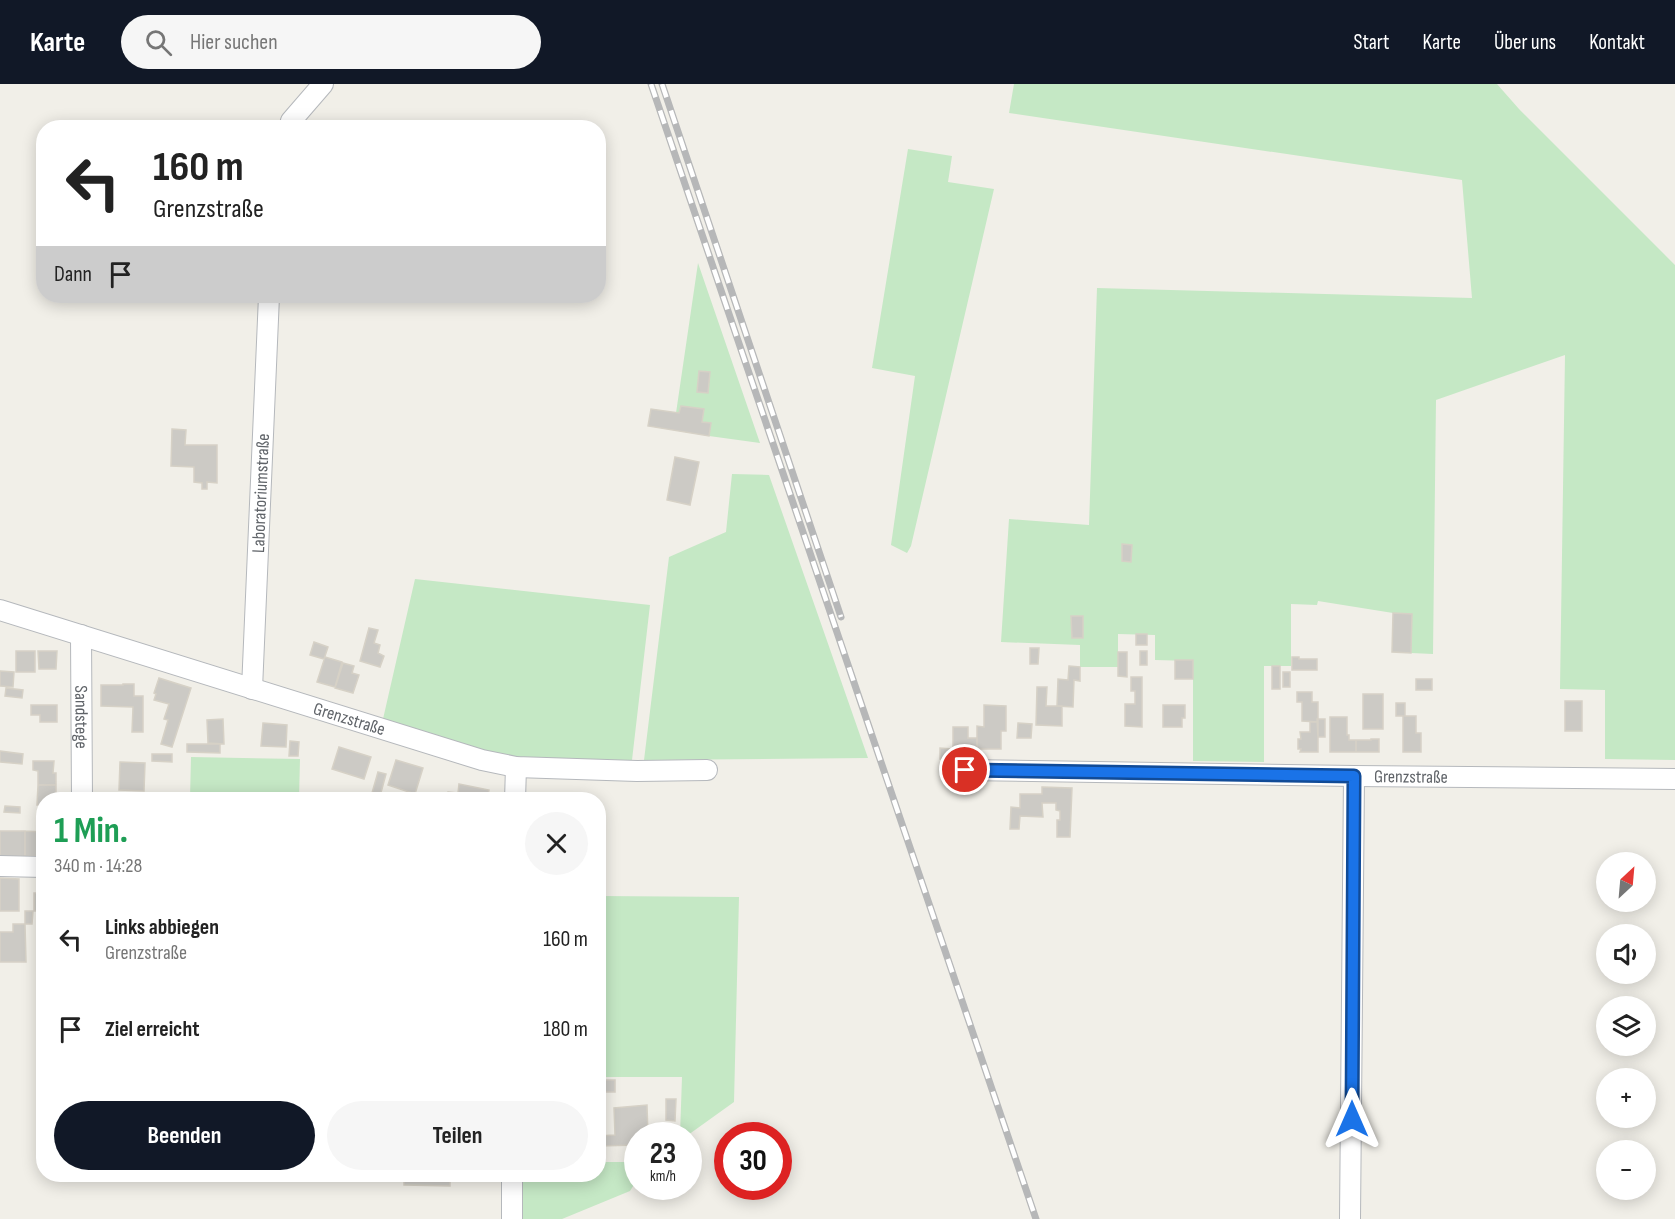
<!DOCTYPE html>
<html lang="de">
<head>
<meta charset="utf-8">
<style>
	:root { --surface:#fff; --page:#f6f6f6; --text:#222; --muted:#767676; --accent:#111827 }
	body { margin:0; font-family:"Sofia Sans Condensed",sans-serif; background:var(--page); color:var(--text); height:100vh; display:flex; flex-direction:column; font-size:22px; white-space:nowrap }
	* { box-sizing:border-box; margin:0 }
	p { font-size:20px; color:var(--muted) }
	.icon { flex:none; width:33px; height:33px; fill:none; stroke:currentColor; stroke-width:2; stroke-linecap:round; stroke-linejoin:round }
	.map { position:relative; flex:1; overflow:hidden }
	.details { position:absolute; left:36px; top:708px; width:570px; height:390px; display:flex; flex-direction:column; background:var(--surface); border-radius:24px; box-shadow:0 3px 15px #0003 }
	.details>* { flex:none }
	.guide { position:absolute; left:36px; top:36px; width:570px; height:183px; border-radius:24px; box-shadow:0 3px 15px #0003; background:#fff; color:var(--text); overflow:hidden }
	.needle { width:39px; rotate:26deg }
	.controls { position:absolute; left:1596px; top:768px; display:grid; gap:12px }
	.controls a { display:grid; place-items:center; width:60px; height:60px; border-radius:50%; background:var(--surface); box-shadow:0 3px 15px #0003; font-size:30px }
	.speed { position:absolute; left:624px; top:1038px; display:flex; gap:12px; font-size:30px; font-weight:700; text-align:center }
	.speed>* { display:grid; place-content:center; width:78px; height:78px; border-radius:50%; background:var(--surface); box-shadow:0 3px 15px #0003; line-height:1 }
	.speed small { font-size:15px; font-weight:400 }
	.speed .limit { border:9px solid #d22; background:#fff; color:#111 }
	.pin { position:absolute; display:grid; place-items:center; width:51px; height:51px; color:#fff; margin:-26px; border:3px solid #fff; border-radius:50%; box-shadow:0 2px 6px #0007 }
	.me { position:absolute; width:66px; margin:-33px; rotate:0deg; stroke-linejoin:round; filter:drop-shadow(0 0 4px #0008) }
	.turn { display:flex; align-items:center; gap:21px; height:126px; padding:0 18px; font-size:27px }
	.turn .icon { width:78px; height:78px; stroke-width:2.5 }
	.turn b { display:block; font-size:42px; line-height:51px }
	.then { display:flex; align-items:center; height:57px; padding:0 18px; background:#0003; gap:12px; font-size:22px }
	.round { display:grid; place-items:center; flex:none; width:63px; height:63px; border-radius:32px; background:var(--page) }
	.summary { display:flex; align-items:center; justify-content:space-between; height:102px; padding:0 18px }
	h1 { font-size:36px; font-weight:700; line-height:45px; color:#1e9e55 }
	.button { display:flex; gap:12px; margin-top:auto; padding:12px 18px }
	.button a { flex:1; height:69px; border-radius:36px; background:var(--accent); color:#fff; font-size:24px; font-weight:700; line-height:69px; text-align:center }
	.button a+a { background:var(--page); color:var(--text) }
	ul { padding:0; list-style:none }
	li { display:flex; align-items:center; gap:18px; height:90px; padding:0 18px }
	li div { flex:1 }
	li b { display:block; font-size:22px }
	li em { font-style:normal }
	header { display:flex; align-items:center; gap:36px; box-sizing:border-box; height:84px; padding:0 30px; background:var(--accent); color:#fff }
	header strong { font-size:28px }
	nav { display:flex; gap:33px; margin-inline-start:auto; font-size:21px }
	.search { width:420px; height:54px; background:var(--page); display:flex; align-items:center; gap:15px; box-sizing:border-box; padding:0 21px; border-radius:33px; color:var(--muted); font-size:22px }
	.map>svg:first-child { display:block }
</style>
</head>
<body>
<header>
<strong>Karte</strong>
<div class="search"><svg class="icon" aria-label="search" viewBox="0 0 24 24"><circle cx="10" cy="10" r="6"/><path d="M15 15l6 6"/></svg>Hier suchen</div>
<nav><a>Start</a><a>Karte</a><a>Über uns</a><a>Kontakt</a></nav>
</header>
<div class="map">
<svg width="1675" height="1135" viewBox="0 0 1675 1135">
	<rect width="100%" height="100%" fill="#f1efe8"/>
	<!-- green -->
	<path fill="#c5e8c5" d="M 1014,0 L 1497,0 L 1519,25 L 1675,181 L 1675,676 L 1605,675 L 1605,606 L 1560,605 L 1565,271 L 1436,316 L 1433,570 L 1411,569 L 1411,530 L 1393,529 L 1318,517 L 1317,521 L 1291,520 L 1291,582 L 1264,582 L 1264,678 L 1193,677 L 1193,577 L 1155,576 L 1155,551 L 1118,550 L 1118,583 L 1080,583 L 1080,561 L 1001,558 L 1009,435 L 1089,441 L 1097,204 L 1472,214 L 1462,96 L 1009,29 Z
		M 908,65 L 952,72 L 948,98 L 994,105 L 911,462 L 907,469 L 891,461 L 915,292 L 872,284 Z
		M 698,179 L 760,359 L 709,352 L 711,339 L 702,338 L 704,325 L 681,322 L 679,329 L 676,329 Z
		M 732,390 L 769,391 L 868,674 L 644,676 L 669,473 L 726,448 Z
		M 415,495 L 650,521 L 632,676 L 510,675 L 383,635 Z
		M 191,673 L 300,675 L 299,715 L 190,715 Z
		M 599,812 L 739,813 L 734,1018 L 688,1051 L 680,1051 L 682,993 L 599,993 Z
		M 637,1073 L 637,1096 L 630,1107 L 562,1135 L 518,1135 L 516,1091 L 598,1090 L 599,1078 L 625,1078 Z"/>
	<!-- building -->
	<path fill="#cccac5" stroke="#d6d1c6" stroke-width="1.5" d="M 699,287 L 710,288 L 708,309 L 697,308 Z
		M 681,322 L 704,325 L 702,338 L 711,339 L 709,352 L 648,342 L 651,325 L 679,329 Z
		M 172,345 L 186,346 L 185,361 L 217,361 L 217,399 L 207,398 L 207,405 L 202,405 L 202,399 L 194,398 L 194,383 L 171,382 Z
		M 675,373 L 699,378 L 690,421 L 667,416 Z
		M 1122,460 L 1132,461 L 1131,478 L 1122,477 Z
		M 1393,529 L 1412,530 L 1411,569 L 1392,568 Z
		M 1071,532 L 1083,532 L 1083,554 L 1072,554 Z
		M 369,544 L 378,546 L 374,559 L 380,561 L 378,569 L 384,572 L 380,583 L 360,577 Z
		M 1136,550 L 1147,550 L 1147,561 L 1136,561 Z
		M 314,558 L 328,563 L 324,575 L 310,571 Z
		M 1030,564 L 1039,564 L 1038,580 L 1030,580 Z
		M 16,567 L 35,567 L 35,588 L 16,588 Z
		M 38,567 L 57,567 L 56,585 L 39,585 Z
		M 1140,567 L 1147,567 L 1147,581 L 1140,581 Z
		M 1118,568 L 1127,568 L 1127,593 L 1118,592 Z
		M 325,573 L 342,578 L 335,603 L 317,598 Z
		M 1292,573 L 1299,573 L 1299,575 L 1317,575 L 1317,586 L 1292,586 Z
		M 1175,576 L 1193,576 L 1193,595 L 1175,595 Z
		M 343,579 L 354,582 L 352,589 L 359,591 L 353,609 L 335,604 Z
		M 1069,582 L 1080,583 L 1080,597 L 1074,596 L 1073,623 L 1057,622 L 1058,595 L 1068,596 Z
		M 1272,582 L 1280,582 L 1280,605 L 1272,605 Z
		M 0,587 L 14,588 L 13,603 L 0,602 Z
		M 1283,588 L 1290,588 L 1290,603 L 1283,603 Z
		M 1131,593 L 1142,593 L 1142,643 L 1125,642 L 1125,620 L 1135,620 L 1135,607 L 1131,607 Z
		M 159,594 L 191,604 L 172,663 L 161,660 L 168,636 L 164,635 L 169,620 L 154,616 L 156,610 L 154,609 Z
		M 1416,595 L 1432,595 L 1432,606 L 1416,606 Z
		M 123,600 L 134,600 L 134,612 L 143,612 L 143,648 L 132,648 L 133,623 L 101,622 L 101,601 L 123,601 Z
		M 1037,603 L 1047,603 L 1046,622 L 1062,622 L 1062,642 L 1036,641 Z
		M 6,604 L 23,606 L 22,614 L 5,612 Z
		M 1297,608 L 1312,608 L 1312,618 L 1318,618 L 1318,638 L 1302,637 L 1302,618 L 1297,618 Z
		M 1363,610 L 1383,610 L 1383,645 L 1363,645 Z
		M 1565,617 L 1582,617 L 1582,647 L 1565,647 Z
		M 1396,619 L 1405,619 L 1405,632 L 1416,632 L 1416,649 L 1421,649 L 1421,668 L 1403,668 L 1403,632 L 1396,632 Z
		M 31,621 L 57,621 L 57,638 L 40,638 L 40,631 L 31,631 Z
		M 984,621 L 1006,622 L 1006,647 L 1001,647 L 1001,665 L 977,665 L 977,642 L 984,643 Z
		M 1163,621 L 1185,621 L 1185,634 L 1182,634 L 1182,643 L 1163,643 Z
		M 1330,633 L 1347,633 L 1347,651 L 1349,651 L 1349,656 L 1356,656 L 1356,668 L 1330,668 Z
		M 223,635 L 224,660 L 208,659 L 207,636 Z
		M 1317,635 L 1325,635 L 1325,653 L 1318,653 Z
		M 1310,638 L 1318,638 L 1318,668 L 1300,668 L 1301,665 L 1298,665 L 1298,655 L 1301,655 L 1300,648 L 1310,648 Z
		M 263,639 L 287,641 L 286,663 L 261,662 Z
		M 1018,639 L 1032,640 L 1031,654 L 1017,654 Z
		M 953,643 L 968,643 L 968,654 L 977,654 L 977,665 L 957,664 L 957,675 L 940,675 L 940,664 L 953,665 Z
		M 1371,655 L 1379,655 L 1379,668 L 1356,668 L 1356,656 L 1371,656 Z
		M 290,657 L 299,658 L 298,672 L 289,672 Z
		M 187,660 L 220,660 L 220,669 L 187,668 Z
		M 339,663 L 371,673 L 364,695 L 332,685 Z
		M 0,667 L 23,670 L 22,680 L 0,678 Z
		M 152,670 L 172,670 L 172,678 L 152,677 Z
		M 396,676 L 423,684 L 415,710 L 388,701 Z
		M 33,677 L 54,677 L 53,689 L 56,689 L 56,701 L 38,701 L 38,687 L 33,686 Z
		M 120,678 L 145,679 L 144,707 L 119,706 Z
		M 378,688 L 386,690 L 379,716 L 370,716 Z
		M 459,700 L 489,706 L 487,716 L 446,716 L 448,708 L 458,709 Z
		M 38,701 L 56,701 L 56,716 L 44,716 L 44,721 L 37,721 Z
		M 1042,703 L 1072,704 L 1070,753 L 1057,753 L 1057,736 L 1060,736 L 1060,727 L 1056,726 L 1056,719 L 1042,719 L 1043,733 L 1020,732 L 1019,745 L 1010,745 L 1011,723 L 1020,724 L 1020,710 L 1042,710 Z
		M 5,722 L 20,723 L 20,729 L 4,728 Z
		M 0,747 L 25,747 L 25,772 L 0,772 Z
		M 25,747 L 44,748 L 44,772 L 25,772 Z
		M 0,794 L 19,795 L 19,827 L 0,827 Z
		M 34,809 L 44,809 L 44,827 L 34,827 Z
		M 25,827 L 33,827 L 32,840 L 25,840 Z
		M 13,840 L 25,840 L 26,878 L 0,878 L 0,848 L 13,848 Z
		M 600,996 L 615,996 L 615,1008 L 601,1008 Z
		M 666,1015 L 676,1015 L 675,1037 L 666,1036 Z
		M 647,1021 L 648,1052 L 638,1052 L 638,1061 L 598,1062 L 598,1052 L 615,1051 L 614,1024 Z
		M 404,1090 L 450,1090 L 450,1102 L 404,1101 Z"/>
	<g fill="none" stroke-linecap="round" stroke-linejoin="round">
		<!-- minor casing -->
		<g stroke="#b5b8bc" stroke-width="22">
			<g id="minor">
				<path d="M 289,44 L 291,37 L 323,0"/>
				<path id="s1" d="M 0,526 L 482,676 L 516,683 L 637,687 L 707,686"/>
				<path id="s2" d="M 81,551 L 82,716"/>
				<path id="s3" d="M 252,605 L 269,212"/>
				<path id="s4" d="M 965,686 L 1354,692 L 1675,695"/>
				<path d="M 515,716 L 516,683"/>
				<path d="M 0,782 L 44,783"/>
				<path d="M 512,1090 L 512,1135"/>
				<path d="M 1350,1135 L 1354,692"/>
			</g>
		</g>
		<!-- minor -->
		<use href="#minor" stroke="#fff" stroke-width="20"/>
		<!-- rail casing -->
		<g stroke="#b6b7b8" stroke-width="7">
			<path id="rail" d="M 651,0 L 1036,1135
				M 662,0 L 841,533"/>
		</g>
		<!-- rail -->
		<use href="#rail" stroke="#fff" stroke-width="4.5" stroke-dasharray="14" stroke-linecap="butt"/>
	</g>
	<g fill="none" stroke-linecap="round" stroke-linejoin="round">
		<!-- route casing -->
		<g stroke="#114b97" stroke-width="15">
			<path id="route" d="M 965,686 L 1354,692 L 1352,1035"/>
		</g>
		<!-- route -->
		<use href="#route" stroke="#1a73e8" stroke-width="10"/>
	</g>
	<g text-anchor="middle" stroke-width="4.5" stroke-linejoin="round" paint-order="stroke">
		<!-- street labels -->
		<g font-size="18" fill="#5f6368" stroke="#fff">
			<text dy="6" stroke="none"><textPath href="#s3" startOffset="196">Laboratoriumstraße</textPath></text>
			<text dy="6" stroke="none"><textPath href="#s2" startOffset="82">Sandstege</textPath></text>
			<text dy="6" stroke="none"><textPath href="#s1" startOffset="366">Grenzstraße</textPath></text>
			<text dy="6" stroke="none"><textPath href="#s4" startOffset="446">Grenzstraße</textPath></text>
		</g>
	</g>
</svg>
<div class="controls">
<a><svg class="needle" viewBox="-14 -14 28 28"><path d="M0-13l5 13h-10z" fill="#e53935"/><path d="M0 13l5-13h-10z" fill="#767676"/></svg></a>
<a><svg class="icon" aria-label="sound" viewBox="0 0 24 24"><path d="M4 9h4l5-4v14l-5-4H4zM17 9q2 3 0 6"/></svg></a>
<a><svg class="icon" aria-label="layers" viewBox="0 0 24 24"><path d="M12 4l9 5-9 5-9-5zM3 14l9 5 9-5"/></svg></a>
<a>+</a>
<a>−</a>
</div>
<div class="speed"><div>23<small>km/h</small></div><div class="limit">30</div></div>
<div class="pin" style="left:965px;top:686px;background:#d93025"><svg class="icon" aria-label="arrive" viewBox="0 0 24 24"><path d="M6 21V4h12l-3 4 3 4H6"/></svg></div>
<svg class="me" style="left:1352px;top:1035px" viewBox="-20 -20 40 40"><path d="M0-17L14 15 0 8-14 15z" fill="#1a73e8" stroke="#fff" stroke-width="4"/></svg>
<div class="guide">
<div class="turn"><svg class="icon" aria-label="left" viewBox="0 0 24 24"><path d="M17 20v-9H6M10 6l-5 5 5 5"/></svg><div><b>160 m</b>Grenzstraße</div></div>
<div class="then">Dann<svg class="icon" aria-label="arrive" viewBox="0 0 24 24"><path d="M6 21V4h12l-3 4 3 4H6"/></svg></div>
</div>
<section class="details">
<div class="summary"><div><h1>1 Min.</h1><p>340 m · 14:28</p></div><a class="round"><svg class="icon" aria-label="close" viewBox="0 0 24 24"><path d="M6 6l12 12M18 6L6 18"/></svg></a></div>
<ul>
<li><svg class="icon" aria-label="left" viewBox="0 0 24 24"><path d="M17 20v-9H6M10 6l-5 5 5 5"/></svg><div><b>Links abbiegen</b><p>Grenzstraße</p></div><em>160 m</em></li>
<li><svg class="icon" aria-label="arrive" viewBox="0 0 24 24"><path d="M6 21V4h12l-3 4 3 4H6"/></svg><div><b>Ziel erreicht</b></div><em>180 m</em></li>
</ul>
<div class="button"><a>Beenden</a><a>Teilen</a></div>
</section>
</div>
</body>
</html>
